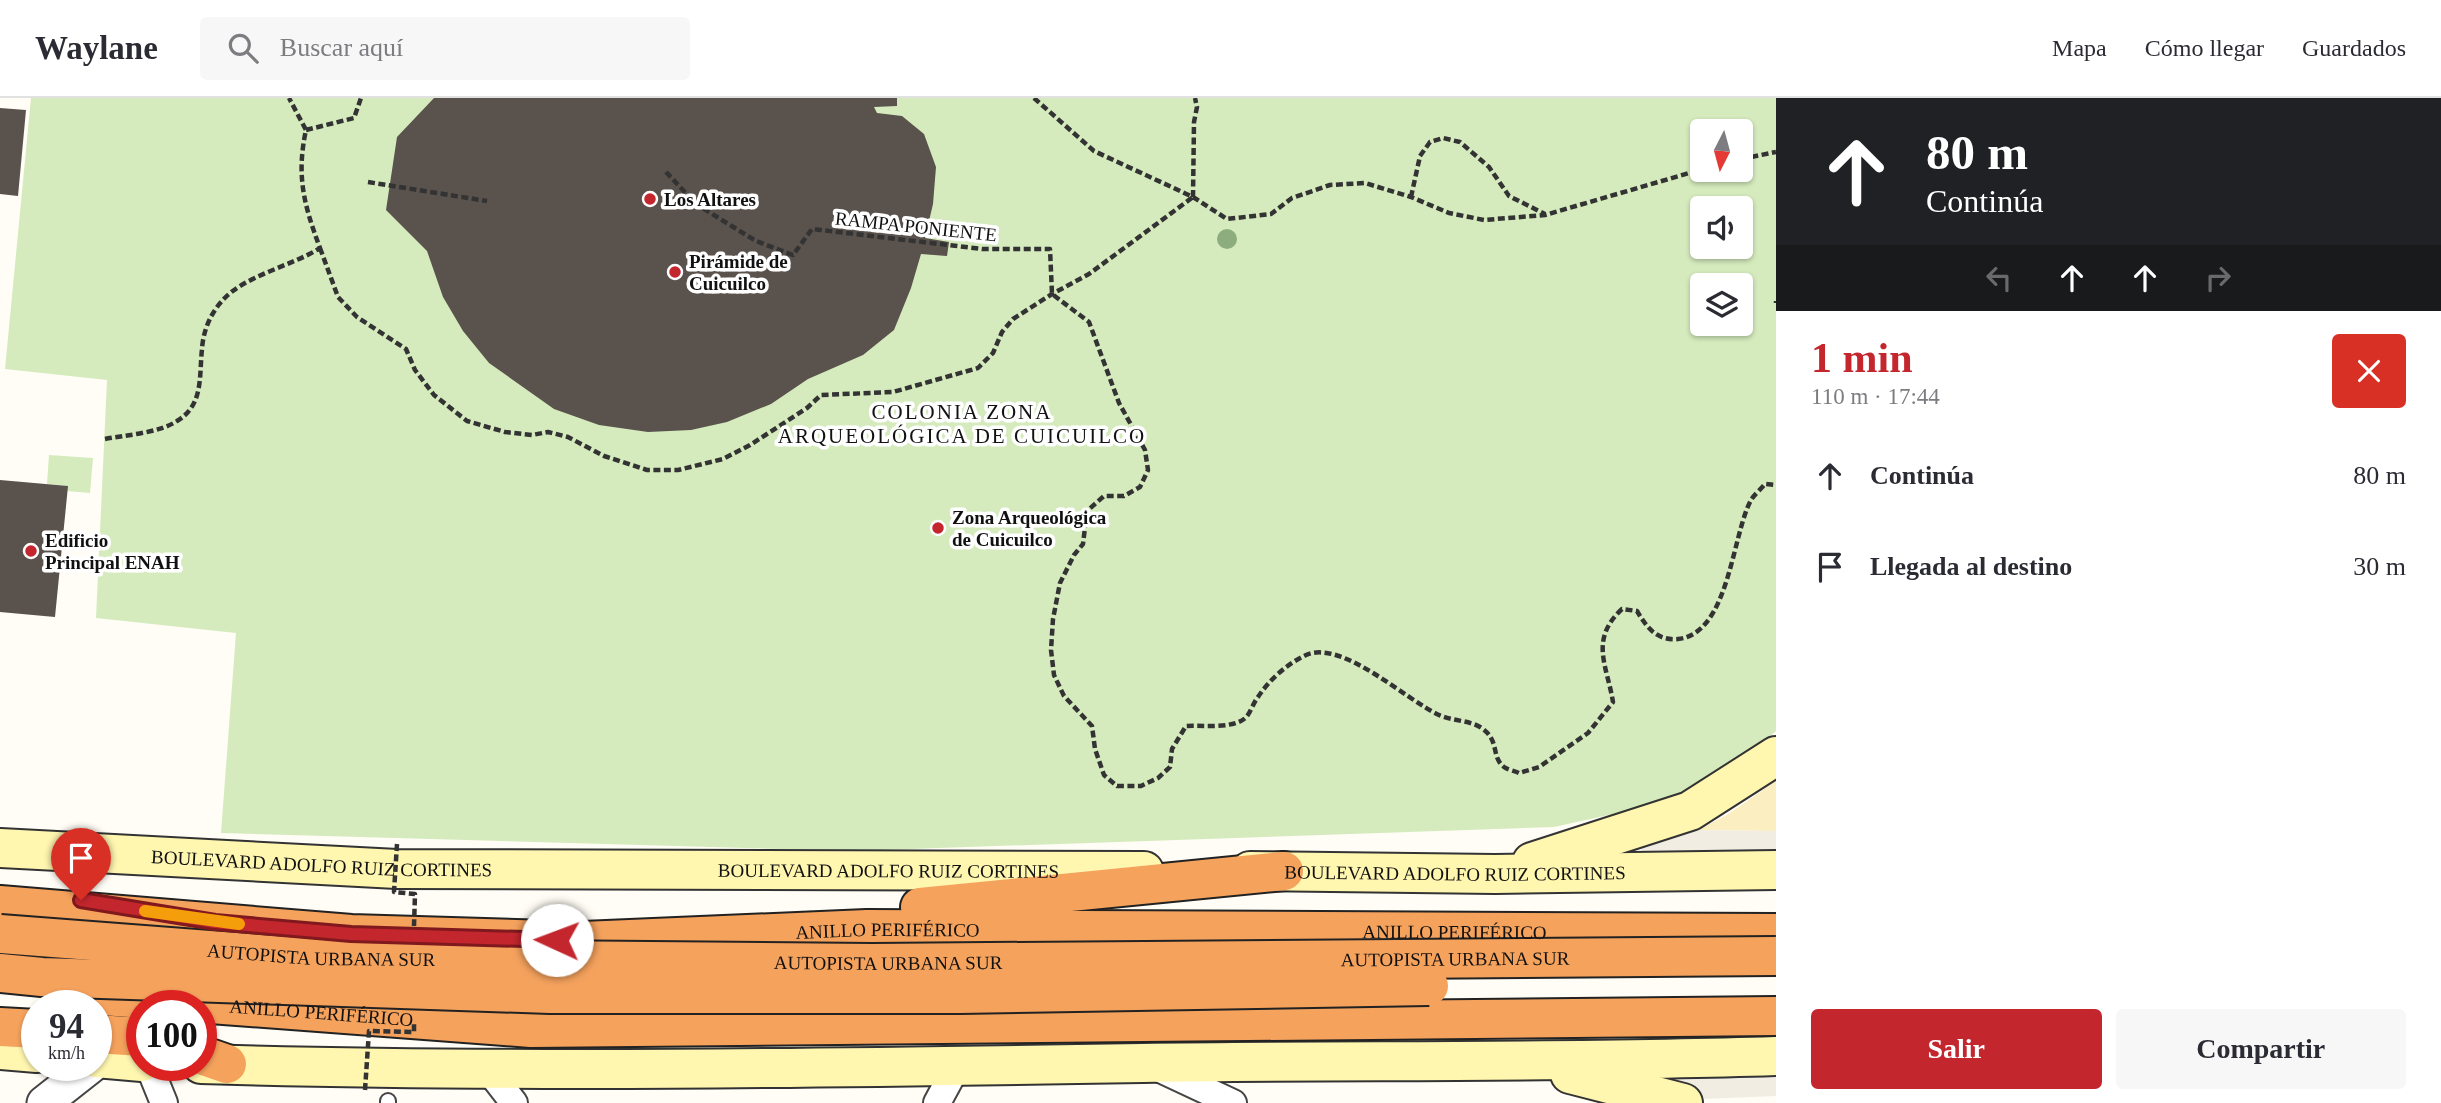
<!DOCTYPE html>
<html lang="es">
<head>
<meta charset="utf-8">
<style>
	:root { --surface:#fff; --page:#f7f7f7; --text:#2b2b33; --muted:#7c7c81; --line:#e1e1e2; --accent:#c4262e }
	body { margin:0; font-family:"Times New Roman",serif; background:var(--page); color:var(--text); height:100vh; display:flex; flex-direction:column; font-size:26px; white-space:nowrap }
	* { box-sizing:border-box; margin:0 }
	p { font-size:23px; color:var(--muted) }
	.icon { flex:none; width:38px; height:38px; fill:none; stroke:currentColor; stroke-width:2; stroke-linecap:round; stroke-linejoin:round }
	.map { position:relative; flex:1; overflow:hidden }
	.panel { display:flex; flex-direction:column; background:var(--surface); width:665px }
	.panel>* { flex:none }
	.hud { background:#202124; color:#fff; overflow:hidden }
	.needle { width:46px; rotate:186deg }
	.fabs { position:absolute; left:1690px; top:21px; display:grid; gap:14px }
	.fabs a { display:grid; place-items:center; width:63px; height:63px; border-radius:7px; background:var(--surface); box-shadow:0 2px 5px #0004; font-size:35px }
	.speed { position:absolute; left:21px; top:892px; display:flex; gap:14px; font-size:35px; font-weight:700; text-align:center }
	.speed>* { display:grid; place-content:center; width:91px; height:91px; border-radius:50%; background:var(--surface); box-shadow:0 2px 5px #0004; line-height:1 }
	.speed small { font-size:18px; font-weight:400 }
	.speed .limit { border:10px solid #d22; background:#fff; color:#111 }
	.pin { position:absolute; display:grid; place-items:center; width:60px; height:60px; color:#fff; margin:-72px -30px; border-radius:50% 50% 50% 0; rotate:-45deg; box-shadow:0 0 7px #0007 }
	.pin .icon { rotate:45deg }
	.me { position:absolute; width:77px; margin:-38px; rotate:272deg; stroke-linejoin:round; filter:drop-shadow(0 0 5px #0008) }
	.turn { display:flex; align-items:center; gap:24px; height:147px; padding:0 35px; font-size:32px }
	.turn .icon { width:91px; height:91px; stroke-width:2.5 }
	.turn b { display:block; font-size:49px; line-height:60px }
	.lanes { display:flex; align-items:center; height:66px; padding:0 35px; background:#0003; justify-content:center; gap:35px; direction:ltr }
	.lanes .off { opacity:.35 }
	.round { display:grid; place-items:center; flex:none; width:74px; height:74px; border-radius:7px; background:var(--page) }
	.headline { display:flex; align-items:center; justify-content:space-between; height:119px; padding:0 35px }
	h1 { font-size:42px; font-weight:600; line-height:52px; color:var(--accent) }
	.action { display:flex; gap:14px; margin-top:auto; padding:14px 35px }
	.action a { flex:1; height:80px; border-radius:7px; background:var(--accent); color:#fff; font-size:28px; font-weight:600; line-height:80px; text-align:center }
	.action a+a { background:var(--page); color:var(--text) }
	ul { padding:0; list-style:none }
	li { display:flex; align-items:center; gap:21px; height:91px; padding:0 35px }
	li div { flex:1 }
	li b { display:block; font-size:26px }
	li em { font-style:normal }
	header { display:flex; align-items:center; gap:42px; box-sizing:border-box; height:98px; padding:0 35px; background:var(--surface); border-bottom:2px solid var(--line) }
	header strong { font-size:33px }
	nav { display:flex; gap:38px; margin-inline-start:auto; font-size:24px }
	.search { width:490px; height:63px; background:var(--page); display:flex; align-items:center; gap:18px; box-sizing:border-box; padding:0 24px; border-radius:7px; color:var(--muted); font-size:26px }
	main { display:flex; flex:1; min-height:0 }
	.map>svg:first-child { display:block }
</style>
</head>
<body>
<header>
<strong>Waylane</strong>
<div class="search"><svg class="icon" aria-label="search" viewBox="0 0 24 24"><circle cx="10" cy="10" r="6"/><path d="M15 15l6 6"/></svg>Buscar aquí</div>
<nav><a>Mapa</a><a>Cómo llegar</a><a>Guardados</a></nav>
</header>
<main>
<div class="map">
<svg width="1776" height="1005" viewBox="0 0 1776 1005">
	<rect width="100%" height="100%" fill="#fffdf5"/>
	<!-- green -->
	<path fill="#d5ebbd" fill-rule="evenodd" d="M 31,0 L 1776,0 L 1776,633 L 1748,658 L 1677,702 L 1554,729 L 852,753 L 221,735 L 236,535 L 96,520 L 107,282 L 5,271 ZM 1703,33 L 1741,33 L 1741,72 L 1703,72 ZM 1703,110 L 1741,110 L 1741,149 L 1703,149 ZM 1703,187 L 1741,187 L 1741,226 L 1703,226 Z
		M 49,357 L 93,360 L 90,395 L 67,393 L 67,388 L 47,386 Z"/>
	<!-- sand -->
	<path fill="#fbeec1" d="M 1776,683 L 1776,733 L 1698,732 L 1727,717 Z"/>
	<!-- plaza -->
	<path fill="#f1ede2" d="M 1698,732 L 1776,733 L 1776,756 L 1642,754 L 1641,747 Z
		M 1776,968 L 1776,998 L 1703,1001 L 1649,978 Z"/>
	<!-- building -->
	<path fill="#5a524d" d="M 434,0 L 897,0 L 897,8 L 874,9 L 877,15 L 902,18 L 924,36 L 936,69 L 933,106 L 925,140 L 949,144 L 947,158 L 921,156 L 911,190 L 894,232 L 863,257 L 808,281 L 771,306 L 727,324 L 691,332 L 648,334 L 599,327 L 554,311 L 489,265 L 463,233 L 443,199 L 427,153 L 386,112 L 397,39 Z
		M 0,10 L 26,12 L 18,98 L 0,96 Z
		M 0,382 L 68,388 L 55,519 L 0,514 Z"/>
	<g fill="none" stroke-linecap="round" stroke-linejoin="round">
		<!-- service casing -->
		<g stroke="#444" stroke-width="18">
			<path id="service" d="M 388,1005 L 388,1003"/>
		</g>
		<!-- minor casing -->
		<g stroke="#444" stroke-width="30">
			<path id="minor" d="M 149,968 L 164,1005
				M 487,970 L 514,1005
				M 1158,970 L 1233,1005
				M 937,1005 L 957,968"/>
		</g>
		<!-- tertiary casing -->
		<g stroke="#444" stroke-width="37">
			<path id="tertiary" d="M 44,1005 L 91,968"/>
		</g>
		<!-- secondary casing -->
		<g stroke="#333" stroke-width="42">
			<g id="secondary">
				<path id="s1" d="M 0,750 L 397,771 L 1144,773"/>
				<path d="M 1532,764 L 1690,713 L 1776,658"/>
				<path id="s2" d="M 1250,773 L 1495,776 L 1776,772"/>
				<path d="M 0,952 L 37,955"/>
				<path d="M 96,960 L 142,964"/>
				<path d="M 201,966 C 515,975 829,970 1143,965 C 1354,962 1565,965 1776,958"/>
				<path d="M 1570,976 L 1683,1005"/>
			</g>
		</g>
		<!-- motorway casing -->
		<g stroke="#222" stroke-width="42">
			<g id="motorway">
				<path id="s3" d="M 0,807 L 351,836 L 583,843 L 867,831 L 1776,835"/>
				<path d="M 920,809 L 1284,773"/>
				<path id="s4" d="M 103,898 L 531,930 L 1776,918"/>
				<path d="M 0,929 L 37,931"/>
				<path d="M 96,936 L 142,939"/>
				<path d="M 201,957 L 227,966"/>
			</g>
		</g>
		<!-- path -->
		<path stroke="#333" stroke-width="4.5" stroke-dasharray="7 3.5" stroke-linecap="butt" d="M 1034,0 L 1094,53 L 1193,99 L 1227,121 L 1271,116 L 1292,100 L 1330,87 L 1365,85 L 1411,99 L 1449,115 L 1484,122 L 1545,117 L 1703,71
			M 306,32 L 354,20 L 361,0
			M 1741,61 L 1776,54
			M 666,74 L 696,106 L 756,143 L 793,157 L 812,131 L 982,151 L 1050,151 L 1052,196 L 1089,224 L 1119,305 L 1145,352 L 1148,372 L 1140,389 L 1124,398 L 1104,398 L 1087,413 L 1083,446 L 1074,457 L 1060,485 L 1053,521 L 1051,552 L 1054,577 L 1064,598 L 1092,628 L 1095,651 L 1104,677 L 1117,688 L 1141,688 L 1158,680 L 1170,669 L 1172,651 L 1186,628 C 1202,627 1230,631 1244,621 C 1250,617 1253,605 1258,599 C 1270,581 1287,566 1306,557 C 1342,541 1406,602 1439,617 C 1452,623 1468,622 1480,629 C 1501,642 1490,658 1504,669 C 1508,672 1515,673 1519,675 L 1539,669 L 1588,635 L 1613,604 C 1607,567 1589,542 1622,511 L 1637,513 C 1647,530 1657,543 1678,541 C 1729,536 1732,437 1751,402 C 1754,397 1761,391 1765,386 L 1776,387
			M 368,84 L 487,103
			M 1193,99 L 1194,24 L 1197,9 L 1195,0
			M 1411,99 L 1420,58 L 1430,44 L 1443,40 L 1460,44 L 1489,69 L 1509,98 L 1545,116
			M 320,150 L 338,199 L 357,219 L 406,251 L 415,272 L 434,297 L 467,323 L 505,334 L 532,337 L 548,334 L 568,339 L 604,358 L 647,372 L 678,372 L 723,361 L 750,347 L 807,310 L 821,297 L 893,294 L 978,270 L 993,255 L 1002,234 L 1013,221 L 1052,196 L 1089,176 L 1193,99
			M 1776,203 L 1776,205
			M 105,341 C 126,337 159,335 177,323 C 204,307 199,278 202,251 C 203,234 210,216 222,203 C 243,178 292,168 320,150 C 304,107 296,78 306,32 L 289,0"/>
		<!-- service -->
		<use href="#service" stroke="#fff" stroke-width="14"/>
		<!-- minor -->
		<use href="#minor" stroke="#fff" stroke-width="26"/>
		<!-- tertiary -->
		<use href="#tertiary" stroke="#fff" stroke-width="33"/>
		<!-- secondary -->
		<use href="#secondary" stroke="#fff6b0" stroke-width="38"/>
		<!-- motorway -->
		<use href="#motorway" stroke="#f5a25d" stroke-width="38"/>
		<!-- motorway-bridge casing -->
		<g stroke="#222" stroke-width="42" stroke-linecap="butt">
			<g id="motorway-bridge">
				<path id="s5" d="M 0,836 L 313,860 L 872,865 L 1776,858"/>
				<path d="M 0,875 L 42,879 L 550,896 L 960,896 L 1429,888"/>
			</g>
		</g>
		<!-- path-bridge -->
		<path stroke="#333" stroke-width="4.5" stroke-dasharray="7 3.5" stroke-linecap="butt" d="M 397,746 L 394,794 L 415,796 L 414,828
			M 365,992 L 369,933 L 414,934 L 414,924"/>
		<!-- motorway-bridge -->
		<use href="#motorway-bridge" stroke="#f5a25d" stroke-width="38"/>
	</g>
	<!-- trees -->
	<circle fill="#8dad7f" cx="1227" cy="141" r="10"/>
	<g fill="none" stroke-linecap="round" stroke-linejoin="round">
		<!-- route casing -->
		<g stroke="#7f191e" stroke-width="18">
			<path id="route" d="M 81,802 L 215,824 L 351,836 L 557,842"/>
		</g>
		<!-- route -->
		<use href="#route" stroke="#c4262e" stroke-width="12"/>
		<!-- slow -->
		<path stroke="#f59e0b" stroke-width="12" d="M 145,813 L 239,826"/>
	</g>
	<!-- markers -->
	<g fill="#c4262e" stroke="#fff" stroke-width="2.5">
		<circle cx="650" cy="101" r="7"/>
		<circle cx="675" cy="174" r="7"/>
		<circle cx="938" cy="430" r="7"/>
		<circle cx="31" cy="453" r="7"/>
	</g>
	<g text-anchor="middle" stroke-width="7" stroke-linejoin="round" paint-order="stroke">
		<!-- poi labels -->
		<g font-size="19" font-weight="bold" fill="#111" stroke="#fff" text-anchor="start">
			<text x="664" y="108">Los Altares</text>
			<text x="689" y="170">Pirámide de<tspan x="689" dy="22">Cuicuilco</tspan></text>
			<text x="952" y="426">Zona Arqueológica<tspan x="952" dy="22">de Cuicuilco</tspan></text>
			<text x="45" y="449">Edificio<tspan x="45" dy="22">Principal ENAH</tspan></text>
		</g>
		<!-- street labels -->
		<g font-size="19" fill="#111" stroke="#fff">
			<text transform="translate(916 128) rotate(6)" y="7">RAMPA PONIENTE</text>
			<text dy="7" stroke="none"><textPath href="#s1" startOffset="322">BOULEVARD ADOLFO RUIZ CORTINES</textPath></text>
			<text dy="7" stroke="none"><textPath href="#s1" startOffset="889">BOULEVARD ADOLFO RUIZ CORTINES</textPath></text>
			<text dy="7" stroke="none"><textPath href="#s2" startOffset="205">BOULEVARD ADOLFO RUIZ CORTINES</textPath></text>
			<text dy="7" stroke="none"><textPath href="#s3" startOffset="889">ANILLO PERIFÉRICO</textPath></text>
			<text dy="7" stroke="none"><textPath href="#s3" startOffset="1456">ANILLO PERIFÉRICO</textPath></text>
			<text dy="7" stroke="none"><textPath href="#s5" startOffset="322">AUTOPISTA URBANA SUR</textPath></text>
			<text dy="7" stroke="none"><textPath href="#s5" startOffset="1456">AUTOPISTA URBANA SUR</textPath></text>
			<text dy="7" stroke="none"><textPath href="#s5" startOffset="889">AUTOPISTA URBANA SUR</textPath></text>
			<text dy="7" stroke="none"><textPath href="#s4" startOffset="219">ANILLO PERIFÉRICO</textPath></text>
		</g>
		<!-- neighbourhood labels -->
		<g font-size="21" letter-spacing="2" fill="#111" stroke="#fff">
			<text x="962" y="321">COLONIA ZONA<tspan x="962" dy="24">ARQUEOLÓGICA DE CUICUILCO</tspan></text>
		</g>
	</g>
</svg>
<div class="fabs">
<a><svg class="needle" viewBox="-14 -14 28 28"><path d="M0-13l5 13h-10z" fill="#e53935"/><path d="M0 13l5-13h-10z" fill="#7c7c81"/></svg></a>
<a><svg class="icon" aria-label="sound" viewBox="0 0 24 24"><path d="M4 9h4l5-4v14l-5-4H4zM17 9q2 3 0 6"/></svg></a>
<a><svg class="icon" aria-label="layers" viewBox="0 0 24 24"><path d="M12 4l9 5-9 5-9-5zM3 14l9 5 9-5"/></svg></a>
</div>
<div class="speed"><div>94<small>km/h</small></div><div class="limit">100</div></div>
<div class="pin" style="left:81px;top:802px;background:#d93025"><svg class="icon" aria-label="arrive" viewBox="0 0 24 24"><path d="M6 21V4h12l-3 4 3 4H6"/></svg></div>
<svg class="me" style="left:557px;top:842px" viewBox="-20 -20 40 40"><circle r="19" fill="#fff"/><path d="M0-13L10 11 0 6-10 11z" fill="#c4262e"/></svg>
</div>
<section class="panel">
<div class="hud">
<div class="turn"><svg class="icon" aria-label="ahead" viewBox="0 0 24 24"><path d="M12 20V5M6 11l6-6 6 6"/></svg><div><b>80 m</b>Continúa</div></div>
<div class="lanes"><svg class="icon off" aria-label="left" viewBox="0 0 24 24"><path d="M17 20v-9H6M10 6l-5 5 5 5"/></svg><svg class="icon" aria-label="ahead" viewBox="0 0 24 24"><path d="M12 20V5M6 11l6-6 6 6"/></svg><svg class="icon" aria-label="ahead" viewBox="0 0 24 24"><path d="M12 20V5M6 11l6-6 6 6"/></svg><svg class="icon off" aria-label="right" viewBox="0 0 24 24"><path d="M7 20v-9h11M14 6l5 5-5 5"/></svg></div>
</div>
<div class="headline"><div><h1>1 min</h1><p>110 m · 17:44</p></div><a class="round" style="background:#d93025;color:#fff"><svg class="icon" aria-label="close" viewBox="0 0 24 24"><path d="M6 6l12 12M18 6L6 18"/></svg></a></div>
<ul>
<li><svg class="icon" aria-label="ahead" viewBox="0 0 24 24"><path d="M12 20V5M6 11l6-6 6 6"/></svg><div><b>Continúa</b></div><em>80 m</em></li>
<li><svg class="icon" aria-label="arrive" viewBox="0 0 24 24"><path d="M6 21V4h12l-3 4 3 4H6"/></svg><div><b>Llegada al destino</b></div><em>30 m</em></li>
</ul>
<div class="action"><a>Salir</a><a>Compartir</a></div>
</section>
</main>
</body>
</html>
